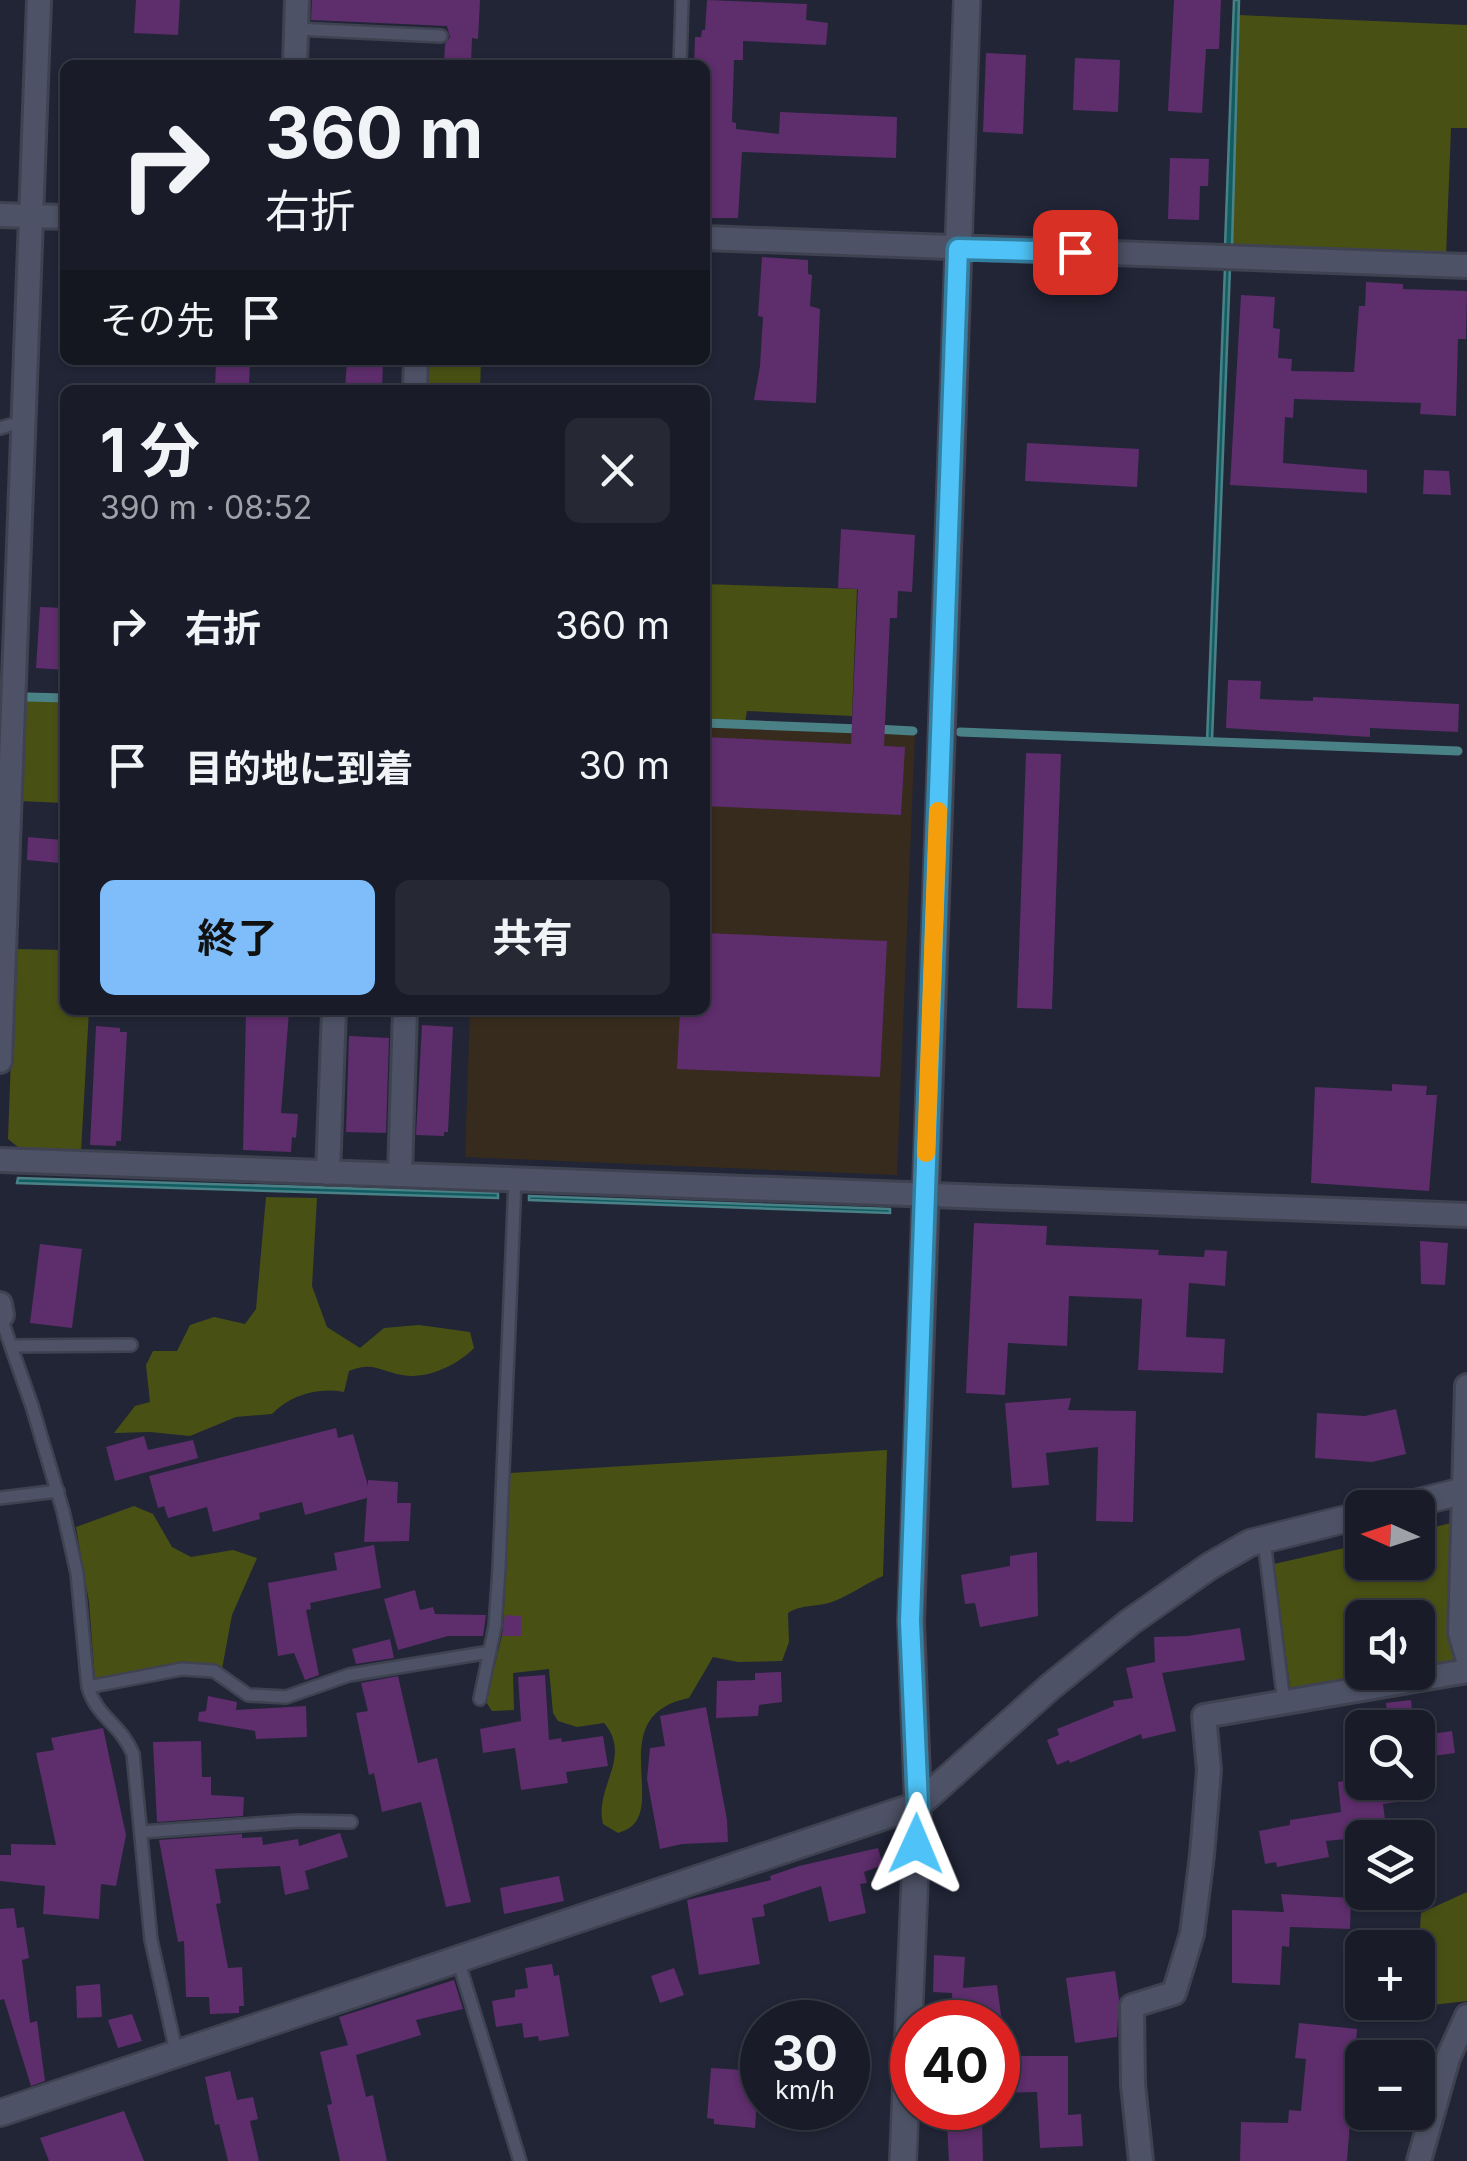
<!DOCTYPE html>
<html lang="ja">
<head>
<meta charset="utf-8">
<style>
	:root { --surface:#191c28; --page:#262934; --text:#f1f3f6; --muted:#9fa1a8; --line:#373a45; --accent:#7ebdf9 }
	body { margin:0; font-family:Inter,"Noto Sans JP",sans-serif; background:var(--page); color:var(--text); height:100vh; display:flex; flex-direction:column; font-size:38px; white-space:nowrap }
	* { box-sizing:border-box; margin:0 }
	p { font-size:32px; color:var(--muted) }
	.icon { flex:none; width:55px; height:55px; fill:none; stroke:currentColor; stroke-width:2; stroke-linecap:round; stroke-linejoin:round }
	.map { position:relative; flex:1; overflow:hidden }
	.side { position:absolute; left:60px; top:385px; width:650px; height:630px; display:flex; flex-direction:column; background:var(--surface); border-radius:15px; box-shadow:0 2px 8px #0004,0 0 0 2px var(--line) }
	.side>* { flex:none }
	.guide { position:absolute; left:60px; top:60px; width:650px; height:305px; border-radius:15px; box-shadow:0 2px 8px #0004,0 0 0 2px var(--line); background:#191c28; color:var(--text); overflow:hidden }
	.needle { width:65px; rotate:273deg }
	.controls { position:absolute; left:1345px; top:1490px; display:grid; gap:20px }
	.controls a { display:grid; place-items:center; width:90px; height:90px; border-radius:15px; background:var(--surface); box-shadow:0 2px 8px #0004,0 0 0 2px var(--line); font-size:50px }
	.speed { position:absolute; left:740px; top:2000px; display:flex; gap:20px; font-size:50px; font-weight:700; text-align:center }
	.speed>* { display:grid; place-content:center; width:130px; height:130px; border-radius:50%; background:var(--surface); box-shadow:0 2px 8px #0004,0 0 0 2px var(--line); line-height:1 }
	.speed small { font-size:25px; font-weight:400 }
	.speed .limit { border:15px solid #d22; background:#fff; color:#111 }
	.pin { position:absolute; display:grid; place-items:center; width:85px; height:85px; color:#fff; margin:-42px; border-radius:20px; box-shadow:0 5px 15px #0006 }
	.me { position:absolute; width:110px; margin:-55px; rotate:1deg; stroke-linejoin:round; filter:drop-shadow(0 0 8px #0008) }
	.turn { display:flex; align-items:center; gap:35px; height:210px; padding:0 40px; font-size:45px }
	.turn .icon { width:130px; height:130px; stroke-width:2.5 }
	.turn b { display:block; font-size:70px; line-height:85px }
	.then { display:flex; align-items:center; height:95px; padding:0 40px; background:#0003; gap:20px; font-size:38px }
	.round { display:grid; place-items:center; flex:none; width:105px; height:105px; border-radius:15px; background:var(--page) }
	.headline { display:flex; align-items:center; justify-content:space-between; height:170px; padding:0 40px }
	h1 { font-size:60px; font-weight:700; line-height:75px }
	.primary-button { display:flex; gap:20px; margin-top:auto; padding:20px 40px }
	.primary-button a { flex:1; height:115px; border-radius:15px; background:var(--accent); color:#111; font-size:40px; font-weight:700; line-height:115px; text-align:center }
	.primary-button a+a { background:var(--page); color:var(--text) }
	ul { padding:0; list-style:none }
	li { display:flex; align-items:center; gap:30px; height:140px; padding:0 40px }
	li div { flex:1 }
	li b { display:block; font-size:38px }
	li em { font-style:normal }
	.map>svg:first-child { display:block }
</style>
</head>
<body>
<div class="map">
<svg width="1467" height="2161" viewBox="0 0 1467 2161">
	<rect width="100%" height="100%" fill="#212536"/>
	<!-- commercial -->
	<path fill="#372b1d" d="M 705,726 L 915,733 L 897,1175 L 465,1157 L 470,1010 L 705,1010 Z"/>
	<!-- green -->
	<path fill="#495014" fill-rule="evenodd" d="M 1238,15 L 1467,25 L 1467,128 L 1451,128 L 1446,256 L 1232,247 Z
		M 426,360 L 481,360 L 480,390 L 425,390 Z
		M 705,584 L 857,589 L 852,716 L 747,711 L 745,723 L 705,722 Z
		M 21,699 L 65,701 L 65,803 L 19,801 Z
		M 15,949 L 65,950 L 63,1006 L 65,1010 L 89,1010 L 81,1152 L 23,1151 L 8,1139 Z
		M 266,1197 L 317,1198 L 312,1286 L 327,1327 L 360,1348 L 384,1328 L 419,1325 L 470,1332 L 474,1348 C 458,1365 426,1380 402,1375 C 380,1371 373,1361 349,1371 L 344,1392 C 317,1387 291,1395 272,1414 L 236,1417 L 190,1436 L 150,1432 L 114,1433 L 135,1406 L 150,1402 L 146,1365 L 153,1351 L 177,1351 L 190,1325 L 214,1317 L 245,1324 L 256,1309 Z
		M 887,1450 L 883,1576 C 867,1583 853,1593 837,1600 C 820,1608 803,1603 788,1613 L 789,1642 L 782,1661 L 738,1662 L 713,1657 L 689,1698 C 597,1716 677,1819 618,1833 L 603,1824 C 594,1787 633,1757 604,1723 L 577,1727 L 558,1721 L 553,1713 L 549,1669 L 513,1673 L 514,1710 L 492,1711 L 486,1702 L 503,1631 L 510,1473 Z
		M 134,1506 L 153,1514 L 172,1547 L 191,1557 L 233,1550 L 257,1558 L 232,1615 L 222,1669 C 188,1654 132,1674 95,1680 L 89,1602 L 76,1527 Z
		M 1451,1523 L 1455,1537 L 1462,1668 L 1291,1694 L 1274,1564 L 1362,1544 L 1362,1562 L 1418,1562 L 1418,1531 ZM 1362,1618 L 1418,1618 L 1418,1672 L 1362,1672 Z
		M 1467,1892 L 1467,2001 L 1415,2007 L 1421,1913 Z"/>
	<!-- water -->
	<path fill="#105c60" stroke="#4a8187" stroke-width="2.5" d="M 1234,0 L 1239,0 L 1232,247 L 1225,247 Z
		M 1225,267 L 1230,267 L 1212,741 L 1207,742 Z
		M 18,1178 L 498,1193 L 498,1198 L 17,1183 Z
		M 529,1196 L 890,1209 L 890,1213 L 529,1200 Z"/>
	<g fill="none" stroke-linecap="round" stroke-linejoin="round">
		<!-- stream -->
		<path stroke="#4a8187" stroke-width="9" d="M 28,697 L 65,698
			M 705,723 L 860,729
			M 876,729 L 913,731
			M 960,732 L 1458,751"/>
	</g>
	<!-- building -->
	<path fill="#5e2d6c" d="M 136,0 L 180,0 L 178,35 L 134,33 Z
		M 312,0 L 480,0 L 478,39 L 472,38 L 471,65 L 444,65 L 445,44 L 450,37 L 447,26 L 311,20 Z
		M 707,0 L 807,4 L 806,20 L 828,23 L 826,45 L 743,41 L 743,60 L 734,60 L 732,122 L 736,123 L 736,129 L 779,134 L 780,112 L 897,117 L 896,158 L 742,152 L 738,218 L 705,218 L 705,65 L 694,65 L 695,37 L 701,37 L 702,30 L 705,30 Z
		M 1174,0 L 1221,0 L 1219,49 L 1206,49 L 1202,113 L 1168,111 Z
		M 986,53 L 1026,55 L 1023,134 L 983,132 Z
		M 1075,58 L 1120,60 L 1118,112 L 1073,110 Z
		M 1170,158 L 1209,159 L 1208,186 L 1200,186 L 1199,220 L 1168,219 Z
		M 762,257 L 808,260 L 808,274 L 812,275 L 810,306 L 820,309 L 816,403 L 754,400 L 760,366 L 763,317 L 758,316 Z
		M 1366,282 L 1403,284 L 1403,289 L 1467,291 L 1466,339 L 1458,339 L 1456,416 L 1420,414 L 1421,403 L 1294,399 L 1293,418 L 1285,417 L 1283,463 L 1367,470 L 1367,493 L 1230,485 L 1241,295 L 1275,297 L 1273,328 L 1280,329 L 1278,358 L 1292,359 L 1291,371 L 1354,372 L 1359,306 L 1365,306 Z
		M 216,360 L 250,360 L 249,388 L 215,390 Z
		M 347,360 L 383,360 L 382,390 L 345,390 Z
		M 1027,443 L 1139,449 L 1137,487 L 1025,481 Z
		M 1424,470 L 1449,471 L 1451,495 L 1423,494 Z
		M 841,529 L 915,535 L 912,592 L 898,591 L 897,618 L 890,618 L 884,746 L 905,747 L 901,815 L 705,806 L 705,737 L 851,744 L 858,589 L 838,588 Z
		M 40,607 L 65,608 L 65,670 L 36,668 Z
		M 1228,680 L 1261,681 L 1260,699 L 1313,701 L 1313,697 L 1459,704 L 1458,732 L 1370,728 L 1370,737 L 1226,728 Z
		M 1026,753 L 1061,754 L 1052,1009 L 1017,1008 Z
		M 28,837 L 62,840 L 60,863 L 27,860 Z
		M 705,933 L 887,941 L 880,1077 L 677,1069 L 680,1010 L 705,1010 Z
		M 246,1010 L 289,1012 L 281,1113 L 298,1114 L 296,1138 L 292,1137 L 291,1152 L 243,1150 Z
		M 422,1025 L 453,1027 L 448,1132 L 444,1132 L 444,1136 L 416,1135 Z
		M 96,1026 L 120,1028 L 120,1032 L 127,1032 L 121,1141 L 116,1141 L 116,1146 L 90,1145 Z
		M 349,1036 L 389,1038 L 386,1133 L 346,1132 Z
		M 1392,1084 L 1427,1086 L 1426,1095 L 1437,1095 L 1429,1191 L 1311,1183 L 1315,1087 L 1392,1091 Z
		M 974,1223 L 1047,1226 L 1046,1245 L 1159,1250 L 1158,1255 L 1204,1257 L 1205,1250 L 1227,1251 L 1225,1286 L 1189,1283 L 1186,1337 L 1225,1339 L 1223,1373 L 1138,1370 L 1142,1299 L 1069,1296 L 1067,1346 L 1008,1343 L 1005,1395 L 966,1393 Z
		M 1420,1241 L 1448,1243 L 1445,1285 L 1421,1284 Z
		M 40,1244 L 82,1249 L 72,1328 L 30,1323 Z
		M 1071,1398 L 1068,1410 L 1136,1411 L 1133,1522 L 1096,1521 L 1098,1447 L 1046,1453 L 1049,1485 L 1012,1488 L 1005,1403 Z
		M 1396,1409 L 1406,1454 L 1372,1462 L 1315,1458 L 1317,1413 L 1365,1416 Z
		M 336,1428 L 338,1438 L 353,1434 L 368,1486 L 368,1480 L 398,1482 L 397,1503 L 411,1503 L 409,1541 L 364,1542 L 367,1498 L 305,1515 L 302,1502 L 259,1513 L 260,1519 L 213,1532 L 207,1507 L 168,1518 L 164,1506 L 158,1508 L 149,1476 Z
		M 144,1436 L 148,1450 L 193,1440 L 198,1458 L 115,1481 L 106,1447 Z
		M 374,1545 L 381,1588 L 310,1603 L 311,1609 L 306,1610 L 319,1675 L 305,1680 L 294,1653 L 278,1656 L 268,1583 L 337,1570 L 334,1553 Z
		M 1037,1552 L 1038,1616 L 980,1627 L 975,1603 L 965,1604 L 961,1575 L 1010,1566 L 1010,1556 Z
		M 415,1590 L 420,1610 L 433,1607 L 435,1614 L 486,1615 L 483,1636 L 448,1636 L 398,1650 L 384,1599 Z
		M 505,1615 L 521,1616 L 521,1636 L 502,1636 Z
		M 1240,1628 L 1245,1660 L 1162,1673 L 1176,1731 L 1142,1739 L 1141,1734 L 1070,1763 L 1069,1760 L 1057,1765 L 1047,1740 L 1059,1735 L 1057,1729 L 1114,1706 L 1113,1701 L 1133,1698 L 1126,1668 L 1155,1662 L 1154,1637 L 1188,1636 Z
		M 390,1639 L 394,1658 L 356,1664 L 352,1649 Z
		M 781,1672 L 782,1702 L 759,1705 L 758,1716 L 716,1718 L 717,1681 L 755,1680 L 755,1673 Z
		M 545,1675 L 549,1740 L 561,1738 L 562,1742 L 603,1736 L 608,1766 L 566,1772 L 568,1783 L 521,1790 L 515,1748 L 483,1753 L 480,1729 L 521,1721 L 518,1677 Z
		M 398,1676 L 418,1763 L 437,1758 L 471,1902 L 446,1907 L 421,1802 L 382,1812 L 374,1773 L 369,1775 L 356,1713 L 368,1711 L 361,1683 Z
		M 208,1696 L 237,1702 L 236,1710 L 306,1706 L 307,1737 L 256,1739 L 255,1731 L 198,1721 L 199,1712 L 206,1711 Z
		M 1411,1700 L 1414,1728 L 1389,1728 L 1386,1703 Z
		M 706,1707 L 727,1820 L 728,1842 L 682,1844 L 660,1849 L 647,1779 L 650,1748 L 665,1746 L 660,1716 Z
		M 103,1728 L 126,1835 L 116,1886 L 101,1884 L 99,1919 L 43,1914 L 45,1886 L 0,1881 L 0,1855 L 11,1855 L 11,1844 L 56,1845 L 36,1753 L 54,1750 L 51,1738 Z
		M 1452,1731 L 1455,1753 L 1418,1758 L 1418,1736 Z
		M 201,1741 L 202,1777 L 211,1777 L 211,1795 L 244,1797 L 243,1816 L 157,1822 L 153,1742 Z
		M 1362,1779 L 1362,1782 L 1431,1782 L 1432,1797 L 1383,1804 L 1387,1835 L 1326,1841 L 1329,1857 L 1277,1867 L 1276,1862 L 1265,1864 L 1259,1831 L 1290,1825 L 1290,1820 L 1341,1812 L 1338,1782 Z
		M 340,1833 L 348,1857 L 305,1871 L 309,1889 L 285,1895 L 280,1866 L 215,1869 L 221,1903 L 216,1904 L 228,1968 L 242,1967 L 244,2006 L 239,2006 L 239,2013 L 210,2014 L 209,1997 L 186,1997 L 184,1941 L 178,1942 L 159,1840 L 242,1834 L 242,1838 L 262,1837 L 263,1845 L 298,1839 L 299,1846 Z
		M 878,1848 L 883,1865 L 864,1872 L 867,1883 L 860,1884 L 866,1913 L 829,1922 L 821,1886 L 763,1905 L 765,1916 L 752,1918 L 760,1964 L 699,1975 L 687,1900 L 771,1880 L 770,1876 L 799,1866 Z
		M 559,1876 L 564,1901 L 504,1914 L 500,1888 Z
		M 1281,1894 L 1351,1898 L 1350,1929 L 1290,1927 L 1289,1947 L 1282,1946 L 1280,1985 L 1232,1983 L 1232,1910 L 1284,1912 Z
		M 14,1908 L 17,1928 L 24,1927 L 29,1958 L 22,1960 L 30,2023 L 37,2021 L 45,2081 L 31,2086 L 4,1999 L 0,2000 L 0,1909 Z
		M 934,1955 L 965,1957 L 963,1988 L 997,1985 L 1002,2022 L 953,2022 L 952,1993 L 933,1992 Z
		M 552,1964 L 554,1976 L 559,1975 L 569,2036 L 539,2041 L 538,2036 L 524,2038 L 522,2023 L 496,2027 L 492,2001 L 515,1997 L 515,1990 L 528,1988 L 525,1968 Z
		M 674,1968 L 684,1995 L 660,2003 L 651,1976 Z
		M 1115,1971 L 1119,1999 L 1117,2037 L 1075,2043 L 1066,1978 Z
		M 454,1980 L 463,2009 L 416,2020 L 421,2035 L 356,2055 L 366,2097 L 373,2095 L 387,2161 L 340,2161 L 327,2105 L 332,2104 L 320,2052 L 348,2045 L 339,2017 Z
		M 100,1984 L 102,2017 L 77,2018 L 76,1986 Z
		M 132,2014 L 142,2041 L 118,2048 L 108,2020 Z
		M 1299,2023 L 1357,2029 L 1347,2161 L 1240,2161 L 1241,2122 L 1288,2123 L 1289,2110 L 1301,2111 L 1306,2059 L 1295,2058 Z
		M 998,2056 L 1068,2056 L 1068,2115 L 1081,2114 L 1083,2146 L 1040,2148 L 1037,2092 L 998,2093 Z
		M 711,2068 L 759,2071 L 755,2128 L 714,2124 L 714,2119 L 707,2118 Z
		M 230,2071 L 237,2100 L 253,2097 L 258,2119 L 250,2121 L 259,2161 L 228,2161 L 219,2124 L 215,2125 L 205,2077 Z
		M 124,2111 L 144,2161 L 49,2161 L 40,2138 Z
		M 982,2121 L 983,2161 L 949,2161 L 947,2123 Z"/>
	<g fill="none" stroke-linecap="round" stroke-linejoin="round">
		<!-- lane casing -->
		<g stroke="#3f4250" stroke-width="16">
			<path id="lane" d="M 296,29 L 441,36
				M 680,65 L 682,0
				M 0,428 L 25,421
				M 0,1315 L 32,1406 L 63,1511 L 77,1573 L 88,1687 C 97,1718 121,1724 133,1754 L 151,1940 L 176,2051
				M 11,1346 L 131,1345
				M 0,1498 L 58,1491
				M 1264,1540 L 1284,1703
				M 88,1687 L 182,1669 L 214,1671 L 248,1695 L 286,1697 L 349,1675 L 490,1652
				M 480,1699 L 495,1626 L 499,1569 L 515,1180
				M 141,1832 L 299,1821 L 351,1822
				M 458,1960 L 520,2161"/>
		</g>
		<!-- street casing -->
		<g stroke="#3f4250" stroke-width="28">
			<path id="street" d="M 295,65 L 297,0
				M 0,215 L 65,217
				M 705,238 L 1467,266
				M 415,390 L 416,360
				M 0,1061 L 39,0
				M 0,1160 L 1467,1215
				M 328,1173 L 334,1010
				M 400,1175 L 405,1010
				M 0,1304 L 2,1315
				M 1467,1386 L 1460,1633 L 1467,1657
				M 1141,2161 L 1133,2085 L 1132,2006 L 1174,1993 L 1192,1934 L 1202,1855 L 1209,1770 L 1204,1716 L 1467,1671
				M 1419,2161 L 1448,2058 L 1467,2016"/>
		</g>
		<!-- secondary casing -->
		<g stroke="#3f4250" stroke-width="30">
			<path id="secondary" d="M 1395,1508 L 1467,1490
				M 0,2113 L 918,1805 L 1050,1687 L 1130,1622 L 1210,1566 L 1250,1543 L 1362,1515
				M 903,2161 L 918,1805 L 911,1621 L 967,0"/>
		</g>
		<!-- lane -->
		<use href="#lane" stroke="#4e5266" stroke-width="11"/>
		<!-- street -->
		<use href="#street" stroke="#4e5266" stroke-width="22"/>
		<!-- secondary -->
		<use href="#secondary" stroke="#4e5266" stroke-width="25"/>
	</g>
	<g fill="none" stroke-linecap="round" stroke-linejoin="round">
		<!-- route casing -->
		<g stroke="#337fa1" stroke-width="25">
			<path id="route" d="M 916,1844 L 918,1805 L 910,1621 L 958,249 L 1075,252"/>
		</g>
		<!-- route -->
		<use href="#route" stroke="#4fc3f7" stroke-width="18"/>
		<!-- slow -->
		<path stroke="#f59e0b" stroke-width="18" d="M 926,1153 L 938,811"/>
	</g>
</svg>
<div class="controls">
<a><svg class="needle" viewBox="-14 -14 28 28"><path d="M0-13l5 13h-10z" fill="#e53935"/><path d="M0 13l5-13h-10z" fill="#9fa1a8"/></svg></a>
<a><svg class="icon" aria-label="sound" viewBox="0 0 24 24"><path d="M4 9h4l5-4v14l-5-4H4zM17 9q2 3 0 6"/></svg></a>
<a><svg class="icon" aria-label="search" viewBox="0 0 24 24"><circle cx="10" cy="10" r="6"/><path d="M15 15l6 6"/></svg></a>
<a><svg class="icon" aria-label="layers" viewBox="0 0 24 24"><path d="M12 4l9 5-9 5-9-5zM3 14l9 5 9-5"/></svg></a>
<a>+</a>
<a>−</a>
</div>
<div class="speed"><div>30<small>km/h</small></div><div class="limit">40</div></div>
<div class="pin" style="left:1075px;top:252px;background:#d93025"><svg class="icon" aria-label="arrive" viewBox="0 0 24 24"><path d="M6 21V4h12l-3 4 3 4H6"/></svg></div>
<svg class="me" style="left:916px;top:1844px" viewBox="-20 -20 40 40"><path d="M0-17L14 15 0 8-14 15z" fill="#4fc3f7" stroke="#fff" stroke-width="4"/></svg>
<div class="guide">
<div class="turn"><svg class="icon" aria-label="right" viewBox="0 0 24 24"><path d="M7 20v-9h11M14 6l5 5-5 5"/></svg><div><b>360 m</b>右折</div></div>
<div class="then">その先<svg class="icon" aria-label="arrive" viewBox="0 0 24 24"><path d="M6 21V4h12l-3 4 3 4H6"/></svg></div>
</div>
<section class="side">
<div class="headline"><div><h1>1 分</h1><p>390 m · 08:52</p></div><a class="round"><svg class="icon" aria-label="close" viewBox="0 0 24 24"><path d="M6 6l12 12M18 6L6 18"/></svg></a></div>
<ul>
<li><svg class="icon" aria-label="right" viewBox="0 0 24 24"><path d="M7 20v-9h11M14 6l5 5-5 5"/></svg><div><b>右折</b></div><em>360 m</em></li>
<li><svg class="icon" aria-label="arrive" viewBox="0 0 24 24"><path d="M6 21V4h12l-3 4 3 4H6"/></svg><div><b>目的地に到着</b></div><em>30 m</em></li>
</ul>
<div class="primary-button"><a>終了</a><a>共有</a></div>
</section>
</div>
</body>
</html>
